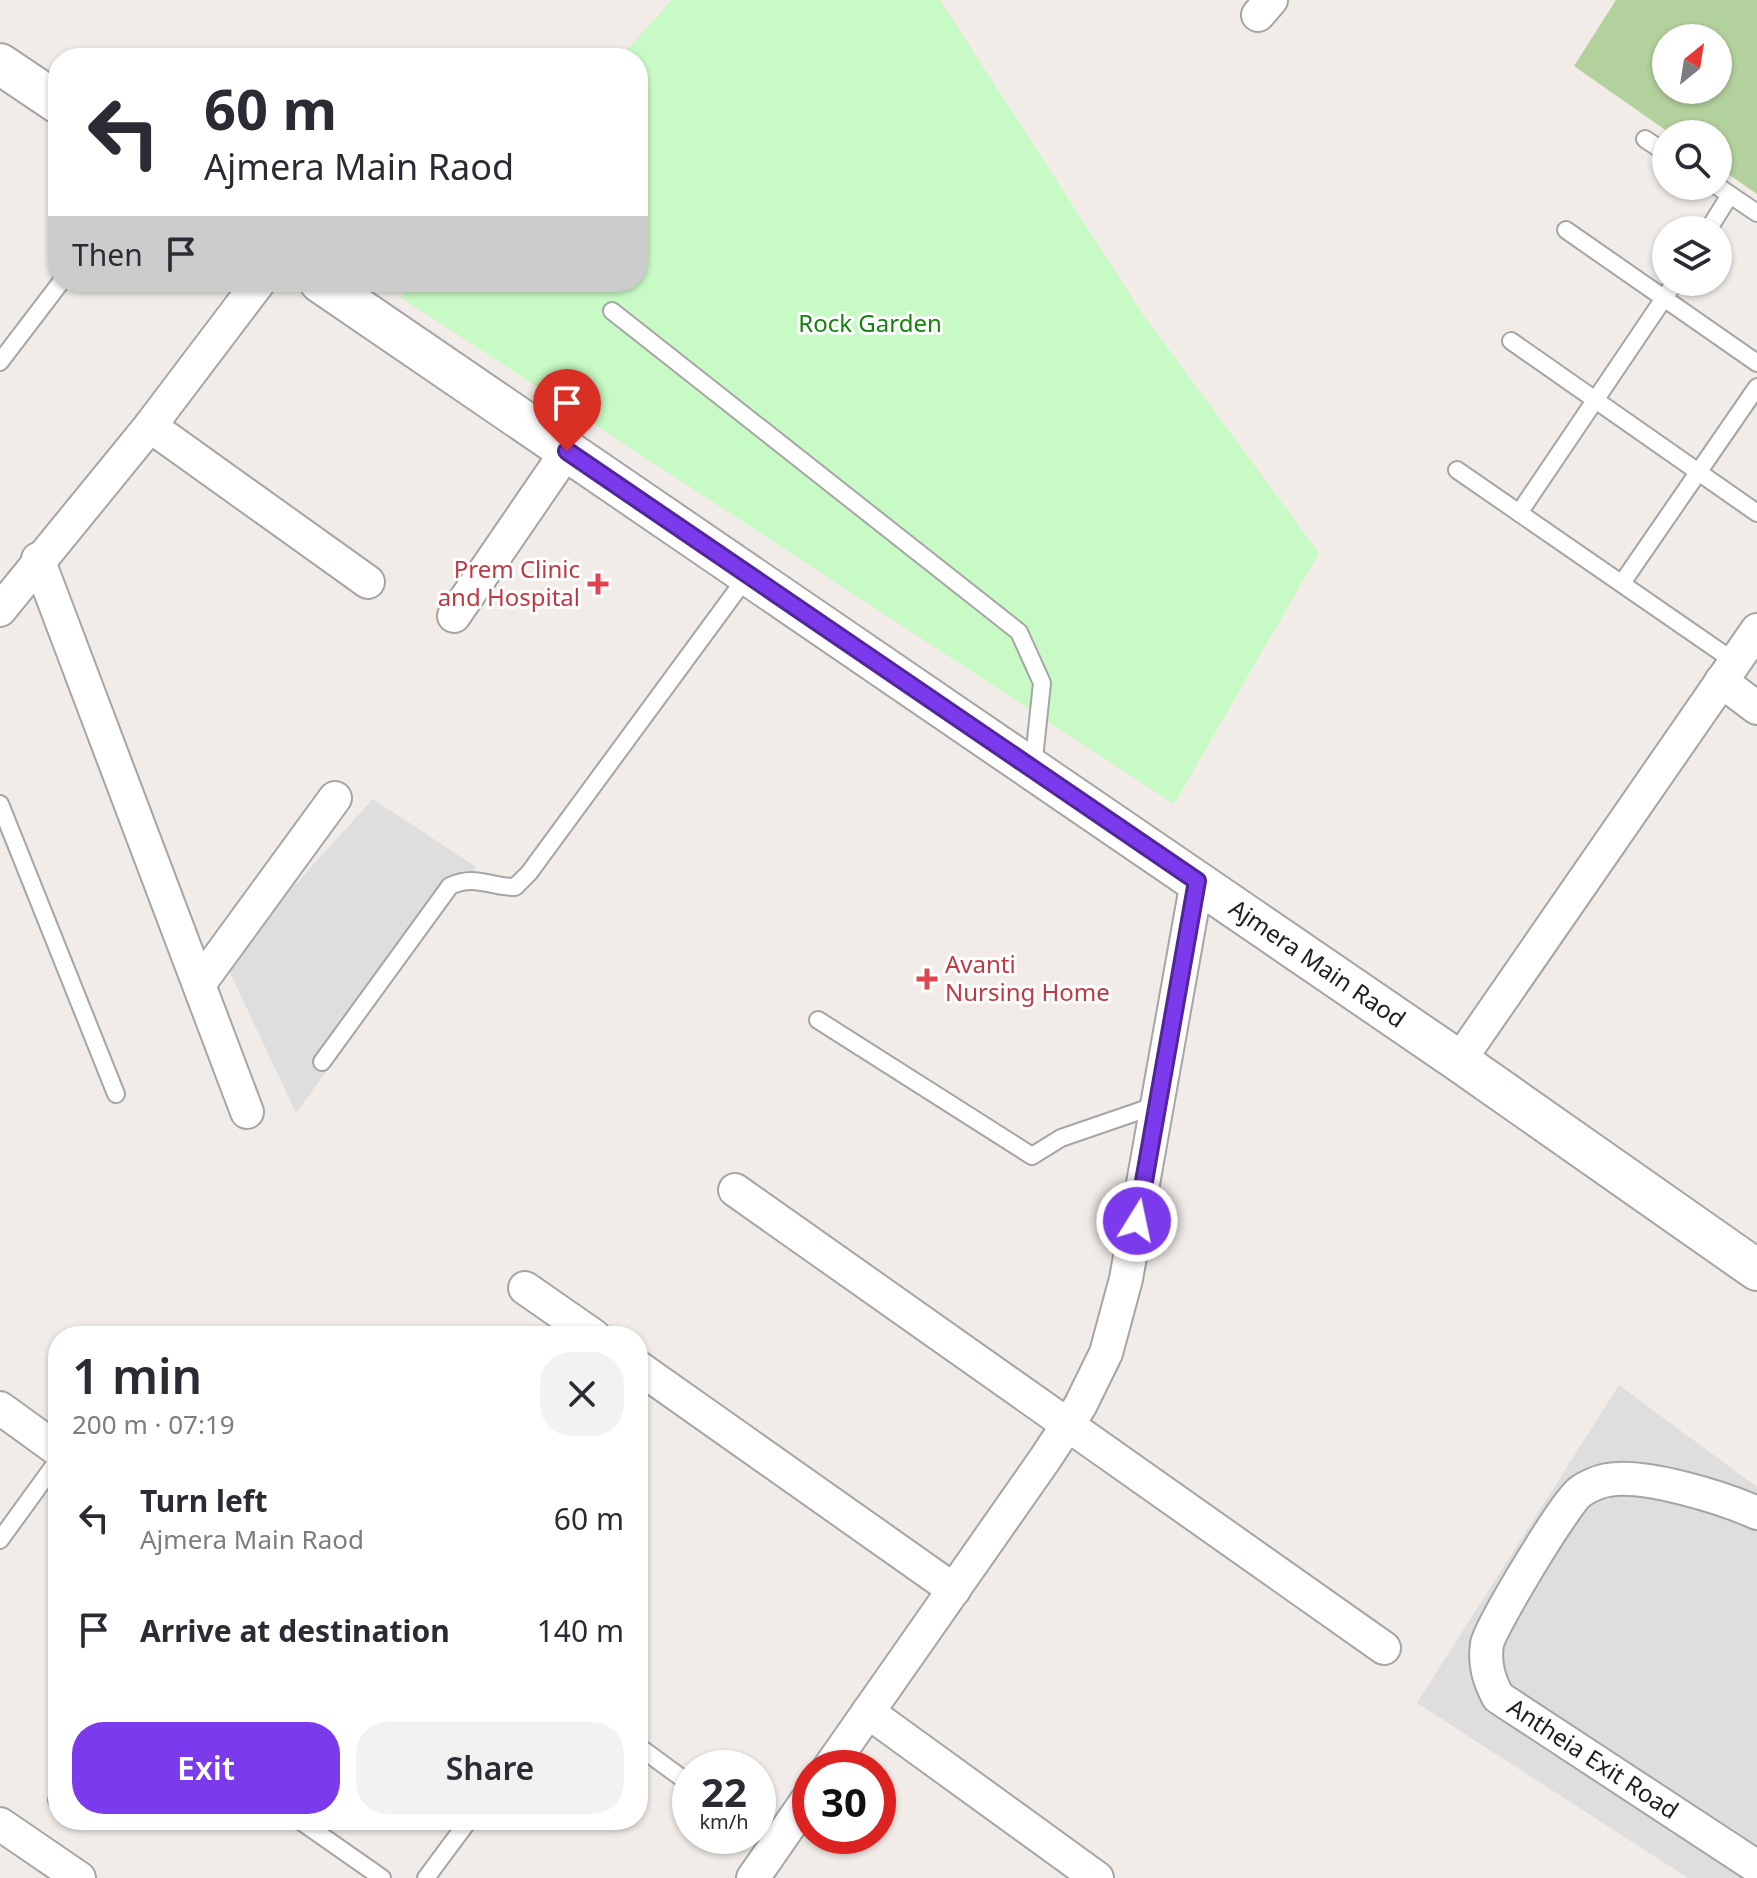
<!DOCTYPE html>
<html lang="en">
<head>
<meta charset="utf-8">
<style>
	:root { --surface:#fff; --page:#f2f2f3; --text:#2b2b33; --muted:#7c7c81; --accent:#7c3aed }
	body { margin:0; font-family:"Noto Sans",sans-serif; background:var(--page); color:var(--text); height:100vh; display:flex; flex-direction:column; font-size:30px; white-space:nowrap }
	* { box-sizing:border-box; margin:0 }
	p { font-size:26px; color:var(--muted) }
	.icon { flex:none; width:44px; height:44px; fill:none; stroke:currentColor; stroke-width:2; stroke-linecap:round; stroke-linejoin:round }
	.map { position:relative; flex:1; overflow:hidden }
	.sheet { position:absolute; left:48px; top:1326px; width:600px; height:504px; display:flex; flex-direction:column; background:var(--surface); border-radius:32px; box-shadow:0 2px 6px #0004 }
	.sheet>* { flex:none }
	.guide { position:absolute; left:48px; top:48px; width:600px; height:244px; border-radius:32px; box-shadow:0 2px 6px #0004; background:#fff; color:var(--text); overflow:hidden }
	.needle { width:52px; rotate:30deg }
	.controls { position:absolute; left:1652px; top:24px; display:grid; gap:16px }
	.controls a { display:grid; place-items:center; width:80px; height:80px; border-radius:50%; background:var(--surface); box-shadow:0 2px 6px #0004; font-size:40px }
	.speed { position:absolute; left:672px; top:1750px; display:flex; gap:16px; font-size:40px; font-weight:700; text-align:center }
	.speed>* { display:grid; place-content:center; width:104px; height:104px; border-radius:50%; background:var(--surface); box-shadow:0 2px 6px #0004; line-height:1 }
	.speed small { font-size:20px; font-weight:400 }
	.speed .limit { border:12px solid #d22; background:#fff; color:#111 }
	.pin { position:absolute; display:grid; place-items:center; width:68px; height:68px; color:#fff; margin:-82px -34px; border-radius:50% 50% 50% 0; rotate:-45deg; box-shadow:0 0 8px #0007 }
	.pin .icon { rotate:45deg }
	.me { position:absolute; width:88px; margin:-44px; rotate:10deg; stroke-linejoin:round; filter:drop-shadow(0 0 6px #0008) }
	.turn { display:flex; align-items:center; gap:28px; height:168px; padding:0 24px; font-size:36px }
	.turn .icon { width:104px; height:104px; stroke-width:2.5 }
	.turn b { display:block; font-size:56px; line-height:68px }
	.then { display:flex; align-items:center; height:76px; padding:0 24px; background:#0003; gap:16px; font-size:30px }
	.round { display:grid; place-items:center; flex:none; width:84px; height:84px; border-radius:32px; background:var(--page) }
	.head { display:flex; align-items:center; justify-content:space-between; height:136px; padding:0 24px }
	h1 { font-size:48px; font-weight:600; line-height:60px }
	.cta { display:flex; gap:16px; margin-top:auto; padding:16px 24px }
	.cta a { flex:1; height:92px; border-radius:32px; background:var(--accent); color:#fff; font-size:32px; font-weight:600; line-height:92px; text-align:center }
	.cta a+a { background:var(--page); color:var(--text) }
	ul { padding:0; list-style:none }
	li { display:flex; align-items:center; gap:24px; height:112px; padding:0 24px }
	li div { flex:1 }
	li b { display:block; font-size:30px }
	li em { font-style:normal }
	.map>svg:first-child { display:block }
</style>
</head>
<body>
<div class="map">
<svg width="1757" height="1878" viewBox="0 0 1757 1878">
	<rect width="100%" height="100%" fill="#f1ece7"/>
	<!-- residential -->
	<path fill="#dfdede" d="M 373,799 L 476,867 L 296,1113 L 225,962 Z
		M 1619,1385 L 1757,1487 L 1757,1878 L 1688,1878 L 1417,1703 Z"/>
	<!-- forest -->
	<path fill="#b3d19c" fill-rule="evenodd" d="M 1616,0 L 1757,0 L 1757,194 L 1718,167 L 1718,134 L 1671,134 L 1574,66 ZM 1666,38 L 1718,38 L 1718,90 L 1666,90 Z"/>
	<!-- park -->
	<path fill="#c8fac5" d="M 672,0 L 940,0 L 1144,316 L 1319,553 L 1174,804 L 400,297 L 414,282 L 638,282 L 638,58 L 619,58 Z"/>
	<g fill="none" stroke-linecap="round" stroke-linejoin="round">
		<!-- service casing -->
		<g stroke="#a5a5a5" stroke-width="20">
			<path id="service" d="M 1645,139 L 1666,153
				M 1717,186 L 1757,213
				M 1566,230 L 1757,363
				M 1708,230 L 1730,195
				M 612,311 L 1019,632 L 1042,683 L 1033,768
				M 1511,341 L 1757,513
				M 0,362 L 61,282
				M 1457,470 L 1735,662
				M 1519,513 L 1675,282
				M 1622,583 L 1757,387
				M 0,804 L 116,1094
				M 818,1020 L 1032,1156 L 1061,1138 L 1157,1105
				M 322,1062 L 450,886 C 475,874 490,887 515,887 L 529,873 L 748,575
				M 0,1540 L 58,1460
				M 638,1746 L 690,1784
				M 57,1800 L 58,1798
				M 299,1820 L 382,1878
				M 426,1878 L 469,1820"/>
		</g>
		<!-- minor casing -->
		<g stroke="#a5a5a5" stroke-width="36">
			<g id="minor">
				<path d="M 1258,15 L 1271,0"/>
				<path d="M 150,426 L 368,582"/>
				<path d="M 38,559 L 247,1112"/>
				<path d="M 0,610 L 150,426 L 259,282"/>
				<path d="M 454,616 L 567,451"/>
				<path d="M 1721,681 L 1757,708"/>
				<path d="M 200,983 L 335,798"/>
				<path d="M 1459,1061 L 1757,630"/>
				<path d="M 735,1190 L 1384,1648"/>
				<path d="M 525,1288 L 594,1336"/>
				<path d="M 638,1367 L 954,1590"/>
				<path d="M 0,1408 L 58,1450"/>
				<path id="s1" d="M 1757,1513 C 1724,1498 1644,1473 1608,1480 C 1600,1481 1586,1487 1580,1492 C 1566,1501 1491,1626 1487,1644 C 1484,1664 1489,1680 1498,1697 L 1757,1867"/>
				<path d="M 868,1712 L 1097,1878"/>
				<path d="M 829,1768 L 1045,1459 L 1080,1406 L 1106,1353 L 1126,1279 L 1197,881"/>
				<path d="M 0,1824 L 79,1878"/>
				<path d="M 753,1878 L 810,1796"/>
			</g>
		</g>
		<!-- tertiary casing -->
		<g stroke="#a5a5a5" stroke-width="44">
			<g id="tertiary">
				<path d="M 0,64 L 58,103"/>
				<path id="s2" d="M 320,282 L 1459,1061 L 1757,1270"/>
			</g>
		</g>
		<!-- service -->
		<use href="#service" stroke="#fff" stroke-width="16"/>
		<!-- minor -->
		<use href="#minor" stroke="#fff" stroke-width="32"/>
		<!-- tertiary -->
		<use href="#tertiary" stroke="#fff" stroke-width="40"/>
	</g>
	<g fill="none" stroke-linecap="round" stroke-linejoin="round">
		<!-- route casing -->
		<g stroke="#51269a" stroke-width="20">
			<path id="route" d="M 567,451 L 1197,881 L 1137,1221"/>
		</g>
		<!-- route -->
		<use href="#route" stroke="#7c3aed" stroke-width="14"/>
	</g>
	<!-- markers -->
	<g fill="#e0444e" stroke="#fff" stroke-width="3">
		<path d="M594 572h8v8h8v8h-8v8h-8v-8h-8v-8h8z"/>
		<path d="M923 967h8v8h8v8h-8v8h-8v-8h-8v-8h8z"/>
	</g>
	<g text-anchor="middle" stroke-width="6" stroke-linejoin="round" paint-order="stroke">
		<!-- park labels -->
		<g font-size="24" fill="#12830b" stroke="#fff">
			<text x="870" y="332">Rock Garden</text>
		</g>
		<!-- health labels -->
		<g font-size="24" fill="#be3a42" stroke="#fff" text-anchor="end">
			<text x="580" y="578">Prem Clinic<tspan x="580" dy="28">and Hospital</tspan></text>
			<text x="945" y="973" text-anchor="start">Avanti<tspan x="945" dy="28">Nursing Home</tspan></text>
		</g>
		<!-- street labels -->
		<g font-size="24" fill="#212121" stroke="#fff">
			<text dy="8" stroke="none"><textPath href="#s2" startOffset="1208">Ajmera Main Raod</textPath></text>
			<text dy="8" stroke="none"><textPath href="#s1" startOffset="532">Antheia Exit Road</textPath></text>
		</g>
	</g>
</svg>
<div class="controls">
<a><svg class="needle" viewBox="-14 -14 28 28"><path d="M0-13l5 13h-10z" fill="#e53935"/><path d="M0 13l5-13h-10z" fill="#7c7c81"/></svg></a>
<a><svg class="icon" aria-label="search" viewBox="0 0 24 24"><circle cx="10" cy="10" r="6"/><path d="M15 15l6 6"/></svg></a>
<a><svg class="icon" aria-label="layers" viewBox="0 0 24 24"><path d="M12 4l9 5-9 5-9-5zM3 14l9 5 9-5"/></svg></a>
</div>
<div class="speed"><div>22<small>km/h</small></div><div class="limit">30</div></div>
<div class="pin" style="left:567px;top:451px;background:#d93025"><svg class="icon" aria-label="arrive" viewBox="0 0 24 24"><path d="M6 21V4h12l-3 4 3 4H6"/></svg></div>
<svg class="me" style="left:1137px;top:1221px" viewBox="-20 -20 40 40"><circle r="17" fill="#7c3aed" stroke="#fff" stroke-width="3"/><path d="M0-11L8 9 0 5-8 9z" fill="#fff"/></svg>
<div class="guide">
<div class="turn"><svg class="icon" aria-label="left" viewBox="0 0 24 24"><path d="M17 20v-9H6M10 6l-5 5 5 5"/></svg><div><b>60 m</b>Ajmera Main Raod</div></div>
<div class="then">Then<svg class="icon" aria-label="arrive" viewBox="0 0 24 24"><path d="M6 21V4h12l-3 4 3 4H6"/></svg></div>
</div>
<section class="sheet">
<div class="head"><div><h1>1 min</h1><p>200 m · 07:19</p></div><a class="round"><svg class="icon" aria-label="close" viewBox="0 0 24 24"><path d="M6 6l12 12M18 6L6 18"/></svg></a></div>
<ul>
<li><svg class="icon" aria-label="left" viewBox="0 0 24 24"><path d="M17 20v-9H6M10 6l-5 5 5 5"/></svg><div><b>Turn left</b><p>Ajmera Main Raod</p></div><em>60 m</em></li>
<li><svg class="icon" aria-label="arrive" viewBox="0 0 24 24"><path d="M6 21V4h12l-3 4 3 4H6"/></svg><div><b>Arrive at destination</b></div><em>140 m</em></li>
</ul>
<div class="cta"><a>Exit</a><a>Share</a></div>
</section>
</div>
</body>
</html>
